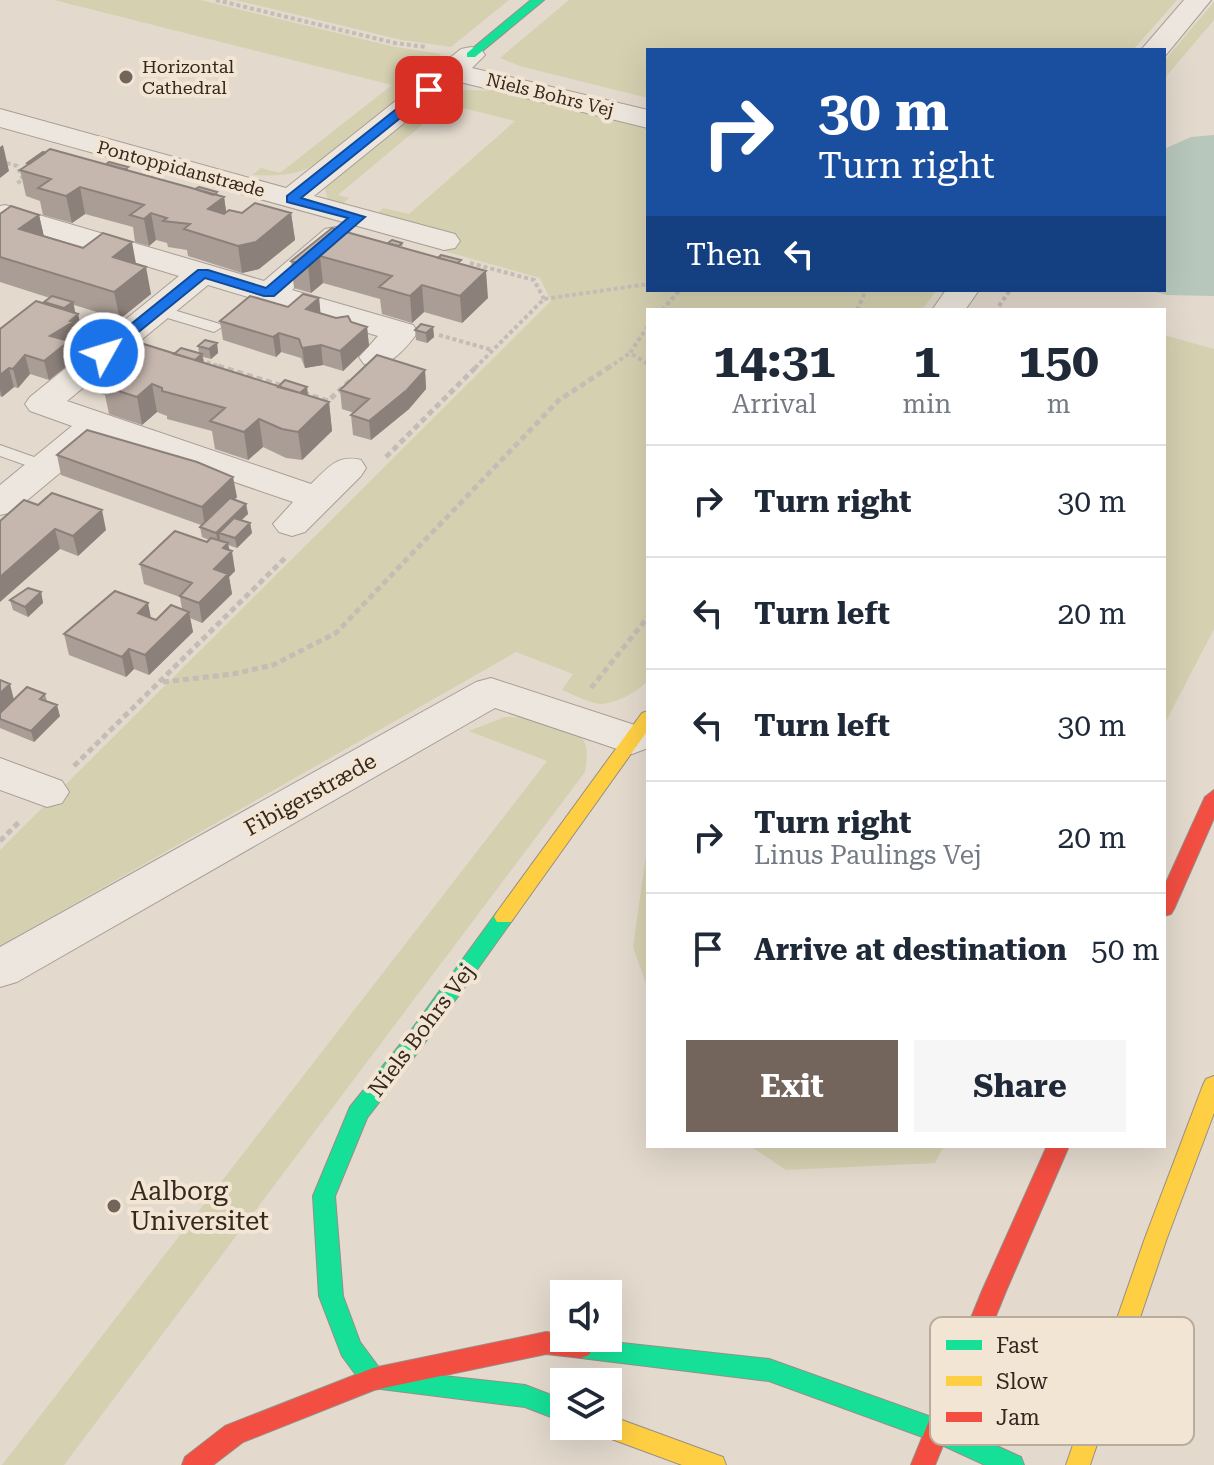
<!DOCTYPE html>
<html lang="en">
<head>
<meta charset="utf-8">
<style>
	:root { --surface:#fff; --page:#f6f6f7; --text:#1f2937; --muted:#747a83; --line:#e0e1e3; --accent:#73655c }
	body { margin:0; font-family:"Roboto Serif",serif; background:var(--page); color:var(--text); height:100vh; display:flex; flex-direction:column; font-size:30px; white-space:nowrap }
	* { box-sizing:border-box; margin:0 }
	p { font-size:26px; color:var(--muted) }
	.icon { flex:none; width:44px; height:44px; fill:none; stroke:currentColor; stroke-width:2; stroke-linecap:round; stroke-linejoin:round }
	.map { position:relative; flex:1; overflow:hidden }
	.sheet { position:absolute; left:646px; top:308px; width:520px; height:840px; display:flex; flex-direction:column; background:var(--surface); border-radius:0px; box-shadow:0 8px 32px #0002 }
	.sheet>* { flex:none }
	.banner { position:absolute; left:646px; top:48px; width:520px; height:244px; border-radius:0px; box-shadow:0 8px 32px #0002; background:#1a4fa0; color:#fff; overflow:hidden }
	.fabs { position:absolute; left:550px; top:1280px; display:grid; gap:16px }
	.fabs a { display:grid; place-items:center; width:72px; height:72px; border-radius:0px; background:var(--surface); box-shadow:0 8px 32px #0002; font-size:40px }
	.pin { position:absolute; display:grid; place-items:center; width:68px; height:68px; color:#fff; margin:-34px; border-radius:16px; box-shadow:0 4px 12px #0006 }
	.me { position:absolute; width:88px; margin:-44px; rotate:51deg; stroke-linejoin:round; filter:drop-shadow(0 0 6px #0008) }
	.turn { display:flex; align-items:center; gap:28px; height:168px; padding:0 40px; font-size:36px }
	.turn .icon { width:104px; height:104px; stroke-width:2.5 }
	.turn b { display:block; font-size:56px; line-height:68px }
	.then { display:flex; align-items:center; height:76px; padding:0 40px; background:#0003; gap:16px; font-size:30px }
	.eta { display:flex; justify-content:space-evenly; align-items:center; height:136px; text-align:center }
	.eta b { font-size:48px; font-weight:700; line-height:56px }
	.primary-button { display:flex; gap:16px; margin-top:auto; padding:16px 40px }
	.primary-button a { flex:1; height:92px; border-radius:0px; background:var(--accent); color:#fff; font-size:32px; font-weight:700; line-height:92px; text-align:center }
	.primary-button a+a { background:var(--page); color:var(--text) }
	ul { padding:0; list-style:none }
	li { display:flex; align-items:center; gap:24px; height:112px; padding:0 40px; border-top:2px solid var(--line) }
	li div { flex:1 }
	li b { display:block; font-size:30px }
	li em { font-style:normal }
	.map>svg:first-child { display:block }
</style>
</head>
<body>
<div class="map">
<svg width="1214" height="1465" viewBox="0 0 1214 1465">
	<rect width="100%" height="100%" fill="#e3d9cd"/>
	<!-- green -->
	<path fill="#d5d0b0" d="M 54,0 L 200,0 L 395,47 L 442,54 L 429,63 L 426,76 C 396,100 334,160 301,171 C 284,176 269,176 252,175 L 261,168 L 280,173 L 392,85 Z
		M 235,0 L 509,0 L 451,47 L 402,40 Z
		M 569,0 L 1177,0 L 1133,50 L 648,50 L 648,98 L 520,66 L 500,58 Z
		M 1214,2 L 1214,20 L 1164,79 L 1164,61 Z
		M 464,90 L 496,91 L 648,128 L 648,290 L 937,290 L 922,310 L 648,310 L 648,680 C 640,691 615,704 600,704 C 589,703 573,694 562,690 L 573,674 L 516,652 L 0,946 L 0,850 L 551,301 L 540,278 L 444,251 L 458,237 L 377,214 L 383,208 L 409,214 L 515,121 L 447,104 L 338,195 L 349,198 L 343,204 L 328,200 L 325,188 L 432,100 Z
		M 1164,335 L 1214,349 L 1214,629 L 1164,725 Z
		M 505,717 C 530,718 576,717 586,746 C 588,753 586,764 585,772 L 64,1465 L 2,1465 L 547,761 L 469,731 Z
		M 648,841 L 648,990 L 633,947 Z
		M 750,1146 L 944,1146 L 935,1163 L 786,1170 Z"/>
	<!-- water -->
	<path fill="#b8c7bc" d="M 1214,135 L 1214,296 L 1167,295 L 1148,290 L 1164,290 L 1164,149 L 1191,137 Z"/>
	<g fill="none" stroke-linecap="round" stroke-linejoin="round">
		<!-- lane casing -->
		<g stroke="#a89f96" stroke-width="2">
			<path id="lane" d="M 157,305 L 220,324 L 222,327 L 214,332 L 151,313 L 151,307 Z
				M 0,445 L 51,463 L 54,467 L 45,472 L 0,456 Z"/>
		</g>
		<!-- street casing -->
		<g stroke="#a89f96" stroke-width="2">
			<path id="street" d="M 1184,0 L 1211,0 L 1165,56 L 1164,50 L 1141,50 Z
				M 471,47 L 481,49 L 485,55 L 472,68 L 648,110 L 648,128 L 456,81 L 314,196 L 455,234 L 460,241 L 455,248 L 444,250 L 0,127 L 0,109 L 286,188 L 461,49 Z
				M 5,205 L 264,281 L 325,229 L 336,227 L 347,229 L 352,236 L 347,243 L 292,290 L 413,325 L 418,332 C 404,351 388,370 364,364 L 359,357 L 378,336 L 208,285 L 67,401 L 311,484 C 328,468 337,454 361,460 L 366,468 L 361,476 L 305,532 L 292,536 L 279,532 L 273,524 L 293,502 L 103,437 L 13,512 L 0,515 L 0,485 L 72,426 L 30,411 L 25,404 L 30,397 L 179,276 L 0,222 L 0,206 Z
				M 946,290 L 979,290 L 965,310 L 932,310 Z
				M 491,678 L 647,729 L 648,748 L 632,754 L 495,708 L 17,982 L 0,987 L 0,947 L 476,682 Z
				M 0,758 L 62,781 L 69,792 L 62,803 L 47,807 L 0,790 Z"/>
		</g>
		<!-- fast casing -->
		<g stroke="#988e86" stroke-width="2">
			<path id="fast" d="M 531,0 L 544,0 L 475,57 L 467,57 L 467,53 Z
				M 504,910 L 511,912 L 514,917 L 511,922 L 421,1048 L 367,1118 L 335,1196 L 343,1296 L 360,1342 L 380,1369 L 525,1385 L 564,1400 L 564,1422 L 525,1407 L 365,1387 L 342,1356 L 319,1296 L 313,1196 L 350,1107 L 407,1036 L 497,912 Z
				M 576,1338 L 769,1359 L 937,1419 L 1021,1457 L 1024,1465 L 985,1465 L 931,1440 L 769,1381 L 581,1358 L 573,1355 L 569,1347 Z"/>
		</g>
		<!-- slow casing -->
		<g stroke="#988e86" stroke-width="2">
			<path id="slow" d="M 648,711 L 648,730 L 511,922 L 497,922 L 494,917 L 497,912 L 642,713 Z
				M 1214,1076 L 1214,1113 L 1167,1238 L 1090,1465 L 1066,1465 L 1145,1238 L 1203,1085 L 1206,1079 Z
				M 608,1415 L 723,1457 L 726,1465 L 682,1465 L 598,1434 L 595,1426 L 608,1426 Z"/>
		</g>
		<!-- jam casing -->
		<g stroke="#988e86" stroke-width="2">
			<path id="jam" d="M 1214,790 L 1214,818 L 1174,909 L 1171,914 L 1164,916 L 1164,887 L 1205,797 Z
				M 1047,1146 L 1069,1146 L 1006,1291 L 935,1465 L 911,1465 L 982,1291 Z
				M 546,1332 L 564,1334 L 564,1338 L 586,1338 L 593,1347 L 589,1355 L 581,1358 L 546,1354 L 374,1390 L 243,1442 L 213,1465 L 182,1465 L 185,1457 L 225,1426 L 373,1368 Z"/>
		</g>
		<!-- path-far1 -->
		<path stroke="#c4bcb5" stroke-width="4" stroke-dasharray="4 3" stroke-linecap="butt" d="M 216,0 L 395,43 L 426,47
			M 0,161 L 17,166 L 23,179 L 15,185
			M 470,263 L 534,280 L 544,299
			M 999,306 L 1010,290
			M 662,310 L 680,290
			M 857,310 L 866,290
			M 648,326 L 630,353 L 648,364
			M 439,335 L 492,350
			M 200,360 L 224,368
			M 475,368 L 544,299 L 648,284
			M 608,368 L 630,353"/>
		<!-- path -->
		<path stroke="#c4bcb5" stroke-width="5" stroke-dasharray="6 4" stroke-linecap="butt" d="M 218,366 L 286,387
			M 303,393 L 328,401 L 352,379
			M 386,457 L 477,366
			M 163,682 L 233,674 L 273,665 L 336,633 L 559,400 L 611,366
			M 591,688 L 648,617
			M 74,766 L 286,557
			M 0,841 L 19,822"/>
		<!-- lane -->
		<use href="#lane" fill="#ece6de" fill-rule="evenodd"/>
		<!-- street -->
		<use href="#street" fill="#ece6de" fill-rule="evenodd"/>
		<!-- fast -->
		<use href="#fast" fill="#16e098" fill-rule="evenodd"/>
		<!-- slow -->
		<use href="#slow" fill="#ffcf43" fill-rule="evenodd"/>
		<!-- jam -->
		<use href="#jam" fill="#f24e42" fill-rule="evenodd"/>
	</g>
	<!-- wall -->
	<path fill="#aa9d96" d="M 27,163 L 106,164 L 128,167 L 128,171 L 195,189 L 217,192 L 218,196 L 224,197 L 226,212 L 242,213 L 291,213 L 295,240 L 259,269 L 242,273 L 188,256 L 187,250 L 168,247 L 167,243 L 156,240 L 149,246 L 135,242 L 133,227 L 85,214 L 72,223 L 43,215 L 40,201 L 26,196 L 20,170 L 27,165 Z
		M 0,214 L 39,215 L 44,237 L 137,264 L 151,294 L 120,319 L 74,305 L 75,312 L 74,313 L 78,314 L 82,333 L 77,338 L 77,341 L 70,345 L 73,361 L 49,380 L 30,374 L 18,388 L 14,387 L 2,397 L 0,396 L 0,329 L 45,304 L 44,302 L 50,298 L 0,282 Z
		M 388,243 L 402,243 L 403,248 L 461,264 L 488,298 L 462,323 L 424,312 L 412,323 L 382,314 L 380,299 L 323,283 L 311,293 L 294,288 L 291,261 Z
		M 319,298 L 320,313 L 367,327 L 369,346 L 343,371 L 323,365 L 305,368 L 301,358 L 281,352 L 276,357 L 223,340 L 220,321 L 288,307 Z
		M 433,327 L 434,337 L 427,343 L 416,340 L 415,330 Z
		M 217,343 L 218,353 L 211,359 L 203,357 L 204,363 L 278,387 L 307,387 L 308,396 L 329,402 L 332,431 L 302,460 L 286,458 L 263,447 L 248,460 L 215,449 L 212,431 L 167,419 L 167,416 L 157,412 L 142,425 L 109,414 L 105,395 L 88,390 L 82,362 L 174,354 L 199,353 L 198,346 Z
		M 425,370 L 426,389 L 409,409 L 371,440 L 353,435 L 351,415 L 354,413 L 342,409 L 340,390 Z
		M 57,455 L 237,497 L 234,500 L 246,504 L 248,514 L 241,520 L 250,523 L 252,533 L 237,548 L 228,545 L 235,571 L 229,577 L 232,594 L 202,623 L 190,618 L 193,632 L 149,675 L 134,669 L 126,677 L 69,655 L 64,634 L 151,618 L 156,620 L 182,609 L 180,597 L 144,584 L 140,564 L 207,542 L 209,540 L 202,537 L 200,527 L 201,525 L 61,475 Z
		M 0,521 L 106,530 L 78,556 L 60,549 Z
		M 41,592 L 43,603 L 28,617 L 13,610 L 10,600 Z
		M 0,680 L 14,700 L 45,694 L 47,701 L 60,716 L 34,742 L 0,728 Z"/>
	<!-- shaded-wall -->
	<path fill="#8b807a" d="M 3,145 L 9,171 L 0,178 L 0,147 Z
		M 80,187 L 85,214 L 72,223 L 66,196 Z
		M 224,197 L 228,224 L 208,209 Z
		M 151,213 L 156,240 L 149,246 L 144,219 Z
		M 291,213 L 295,240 L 259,269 L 242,273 L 238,246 Z
		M 39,215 L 45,241 L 19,229 Z
		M 132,242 L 137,269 L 113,257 Z
		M 320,256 L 323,283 L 311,293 L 308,266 Z
		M 146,267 L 151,294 L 120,319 L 114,292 Z
		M 486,271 L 488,298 L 462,323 L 460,296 Z
		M 422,285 L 424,312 L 412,323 L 410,296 Z
		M 319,298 L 321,317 L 306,309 Z
		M 73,302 L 75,312 L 66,318 L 64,308 Z
		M 78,314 L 82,333 L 77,338 L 77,341 L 70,345 L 73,361 L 49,380 L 44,361 L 50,336 Z
		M 367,327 L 369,346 L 343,371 L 340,351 Z
		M 433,327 L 434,337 L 427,343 L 426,333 Z
		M 279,333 L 281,352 L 276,357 L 273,337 Z
		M 217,343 L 218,353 L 211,359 L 209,349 Z
		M 321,345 L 323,365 L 305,368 L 302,348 Z
		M 202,354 L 204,364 L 195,361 Z
		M 25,355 L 30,374 L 18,388 L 13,369 Z
		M 9,368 L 14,387 L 2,397 L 0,390 L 0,375 Z
		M 425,370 L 426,389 L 409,409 L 371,440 L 369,421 Z
		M 152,384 L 157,412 L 142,425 L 137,397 Z
		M 307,387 L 308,397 L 299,394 Z
		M 329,402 L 332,431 L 302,460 L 298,432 Z
		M 259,419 L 263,447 L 248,460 L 244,432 Z
		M 233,477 L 237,497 L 205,527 L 202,507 Z
		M 246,504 L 248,514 L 226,535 L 219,533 L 220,540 L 218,543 L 216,533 Z
		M 102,510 L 106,530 L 78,556 L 73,536 Z
		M 250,523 L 252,533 L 237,548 L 235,538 Z
		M 55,529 L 60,549 L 0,602 L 0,577 Z
		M 228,543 L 230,553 L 232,551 L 235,571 L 229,577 L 232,594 L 202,623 L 199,603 L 223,548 Z
		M 41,592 L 43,603 L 28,617 L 25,607 Z
		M 148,603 L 152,623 L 138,613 Z
		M 189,612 L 193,632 L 149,675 L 145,655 Z
		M 129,649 L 134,669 L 126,677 L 122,657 Z
		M 10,684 L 15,704 L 0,719 L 0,693 Z
		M 57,705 L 60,716 L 34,742 L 31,731 Z"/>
	<!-- building -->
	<path fill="#c6b7ae" stroke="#8b807a" stroke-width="2" d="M 50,149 L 224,197 L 208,209 L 224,214 L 229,210 L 242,213 L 255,203 L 291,213 L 256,242 L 238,246 L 184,229 L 190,224 L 163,221 L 167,218 L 151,213 L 144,219 L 130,215 L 144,205 L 137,203 L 80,187 L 66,196 L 38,188 L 51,179 L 20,170 Z
		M 43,152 L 45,153 L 29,164 L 27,163 Z
		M 109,162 L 128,167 L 124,169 L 106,164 Z
		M 199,187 L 217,192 L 213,195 L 195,189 Z
		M 11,206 L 39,215 L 19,229 L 83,248 L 103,233 L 132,242 L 113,257 L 146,267 L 114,292 L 0,257 L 0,214 Z
		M 332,228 L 486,271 L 460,296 L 422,285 L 410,296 L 379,287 L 392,276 L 320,256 L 308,266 L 291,261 Z
		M 392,240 L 402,243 L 399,246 L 388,243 Z
		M 441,255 L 461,260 L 458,263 L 438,258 Z
		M 303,294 L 319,298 L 306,309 L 336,318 L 348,316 L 351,322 L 367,327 L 340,351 L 321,345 L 302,348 L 299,339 L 279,333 L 273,337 L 220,321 L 250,296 L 288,307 Z
		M 52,296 L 73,302 L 64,308 L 44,302 Z
		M 36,301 L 78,314 L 70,321 L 73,322 L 50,336 L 69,341 L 44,361 L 25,355 L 13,369 L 9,368 L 0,375 L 0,329 Z
		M 421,324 L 433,327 L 426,333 L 415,330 Z
		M 115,335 L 329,402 L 298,432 L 282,429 L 259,419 L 244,432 L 210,421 L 225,408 L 162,391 L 162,388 L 152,384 L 137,397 L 103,386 L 119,374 L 82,362 Z
		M 205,340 L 217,343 L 209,349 L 198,346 Z
		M 181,348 L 202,354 L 195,360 L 174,354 Z
		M 377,355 L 425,370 L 407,390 L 369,421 L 351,415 L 369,399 L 340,390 Z
		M 285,380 L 307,387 L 300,393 L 278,387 Z
		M 87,430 L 197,462 L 233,477 L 202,507 L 57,455 Z
		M 52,493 L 102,510 L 73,536 L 55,529 L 0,577 L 0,521 L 24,500 L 38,505 Z
		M 230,498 L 246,504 L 216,533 L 200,527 Z
		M 234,518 L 250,523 L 235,538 L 219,533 Z
		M 175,531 L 207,542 L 211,538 L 228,543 L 223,548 L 232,551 L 214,569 L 228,574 L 199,603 L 180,596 L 192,583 L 140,564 Z
		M 28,588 L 41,592 L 25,607 L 10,600 Z
		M 115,591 L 148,603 L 138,613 L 156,620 L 171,605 L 189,612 L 145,655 L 129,649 L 122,657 L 64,634 Z
		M 0,680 L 10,684 L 0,693 Z
		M 27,687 L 45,694 L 40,699 L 57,705 L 31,731 L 0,719 L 0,713 Z"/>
	<!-- route -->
	<path fill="#1a73e8" stroke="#114b97" stroke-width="2" d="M 424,87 L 435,90 L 301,198 L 365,217 L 274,296 L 264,296 L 205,278 L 109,356 L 99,356 L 99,350 L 198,270 L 208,270 L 266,288 L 348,218 L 287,202 L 287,196 Z"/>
	<!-- markers -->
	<g fill="#73655c" stroke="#f3e5d3" stroke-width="3">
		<circle cx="126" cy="77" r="8"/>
		<circle cx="114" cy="1206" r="8"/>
	</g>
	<g text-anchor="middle" stroke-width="8" stroke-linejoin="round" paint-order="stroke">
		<!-- far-poi labels -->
		<g font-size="18" fill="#36271f" stroke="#f3e5d3" text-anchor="start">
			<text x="142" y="73">Horizontal<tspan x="142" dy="21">Cathedral</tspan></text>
		</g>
		<!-- far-street labels -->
		<g font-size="18" fill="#36271f" stroke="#f3e5d3">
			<text transform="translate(550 95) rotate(14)" y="6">Niels Bohrs Vej</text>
			<text transform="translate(181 169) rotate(15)" y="6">Pontoppidanstræde</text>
		</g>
		<!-- street labels -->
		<g font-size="22" fill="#36271f" stroke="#f3e5d3">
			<text transform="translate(310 794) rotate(-29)" y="8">Fibigerstræde</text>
			<text transform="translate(421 1030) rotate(-53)" y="8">Niels Bohrs Vej</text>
		</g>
		<!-- near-poi labels -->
		<g font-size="26" fill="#36271f" stroke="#f3e5d3" text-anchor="start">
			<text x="130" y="1200">Aalborg<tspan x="130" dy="30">Universitet</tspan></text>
		</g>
	</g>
	<!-- legend -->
	<rect x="930" y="1317" width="264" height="128" rx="12" fill="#f3e5d3" stroke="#baac9d" stroke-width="2"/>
	<rect x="946" y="1340" width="36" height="10" fill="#16e098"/>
	<rect x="946" y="1376" width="36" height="10" fill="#ffcf43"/>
	<rect x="946" y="1412" width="36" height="10" fill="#f24e42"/>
	<g font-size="22" fill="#36271f">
		<text x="996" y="1353">Fast</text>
		<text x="996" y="1389">Slow</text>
		<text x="996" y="1425">Jam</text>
	</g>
</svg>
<div class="fabs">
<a><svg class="icon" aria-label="sound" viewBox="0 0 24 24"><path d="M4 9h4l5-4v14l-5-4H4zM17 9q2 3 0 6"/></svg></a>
<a><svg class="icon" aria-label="layers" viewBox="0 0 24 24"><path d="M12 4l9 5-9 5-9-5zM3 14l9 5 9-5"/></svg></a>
</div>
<div class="pin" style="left:429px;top:90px;background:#d93025"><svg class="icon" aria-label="arrive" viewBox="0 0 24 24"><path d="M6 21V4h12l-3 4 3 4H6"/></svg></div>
<svg class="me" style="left:104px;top:353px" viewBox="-20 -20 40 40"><circle r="17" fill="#1a73e8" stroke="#fff" stroke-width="3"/><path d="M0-11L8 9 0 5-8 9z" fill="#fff"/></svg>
<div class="banner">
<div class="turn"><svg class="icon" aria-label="right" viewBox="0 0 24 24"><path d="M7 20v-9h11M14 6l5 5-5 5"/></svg><div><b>30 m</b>Turn right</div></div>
<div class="then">Then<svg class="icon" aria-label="left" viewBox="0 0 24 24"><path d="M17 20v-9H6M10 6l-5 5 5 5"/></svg></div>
</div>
<section class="sheet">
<div class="eta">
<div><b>14:31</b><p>Arrival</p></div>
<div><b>1</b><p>min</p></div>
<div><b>150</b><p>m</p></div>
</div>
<ul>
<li><svg class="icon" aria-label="right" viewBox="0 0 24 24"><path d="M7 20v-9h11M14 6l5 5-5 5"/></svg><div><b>Turn right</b></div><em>30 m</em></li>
<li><svg class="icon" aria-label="left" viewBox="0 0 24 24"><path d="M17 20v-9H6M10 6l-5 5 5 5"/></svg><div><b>Turn left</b></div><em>20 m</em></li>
<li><svg class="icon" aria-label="left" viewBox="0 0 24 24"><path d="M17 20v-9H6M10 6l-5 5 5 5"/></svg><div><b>Turn left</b></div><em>30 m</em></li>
<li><svg class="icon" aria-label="right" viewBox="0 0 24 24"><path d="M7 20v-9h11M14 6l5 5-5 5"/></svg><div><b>Turn right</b><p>Linus Paulings Vej</p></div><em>20 m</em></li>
<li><svg class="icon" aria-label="arrive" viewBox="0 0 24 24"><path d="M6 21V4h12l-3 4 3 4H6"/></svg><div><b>Arrive at destination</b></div><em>50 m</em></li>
</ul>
<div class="primary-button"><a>Exit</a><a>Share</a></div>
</section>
</div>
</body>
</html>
